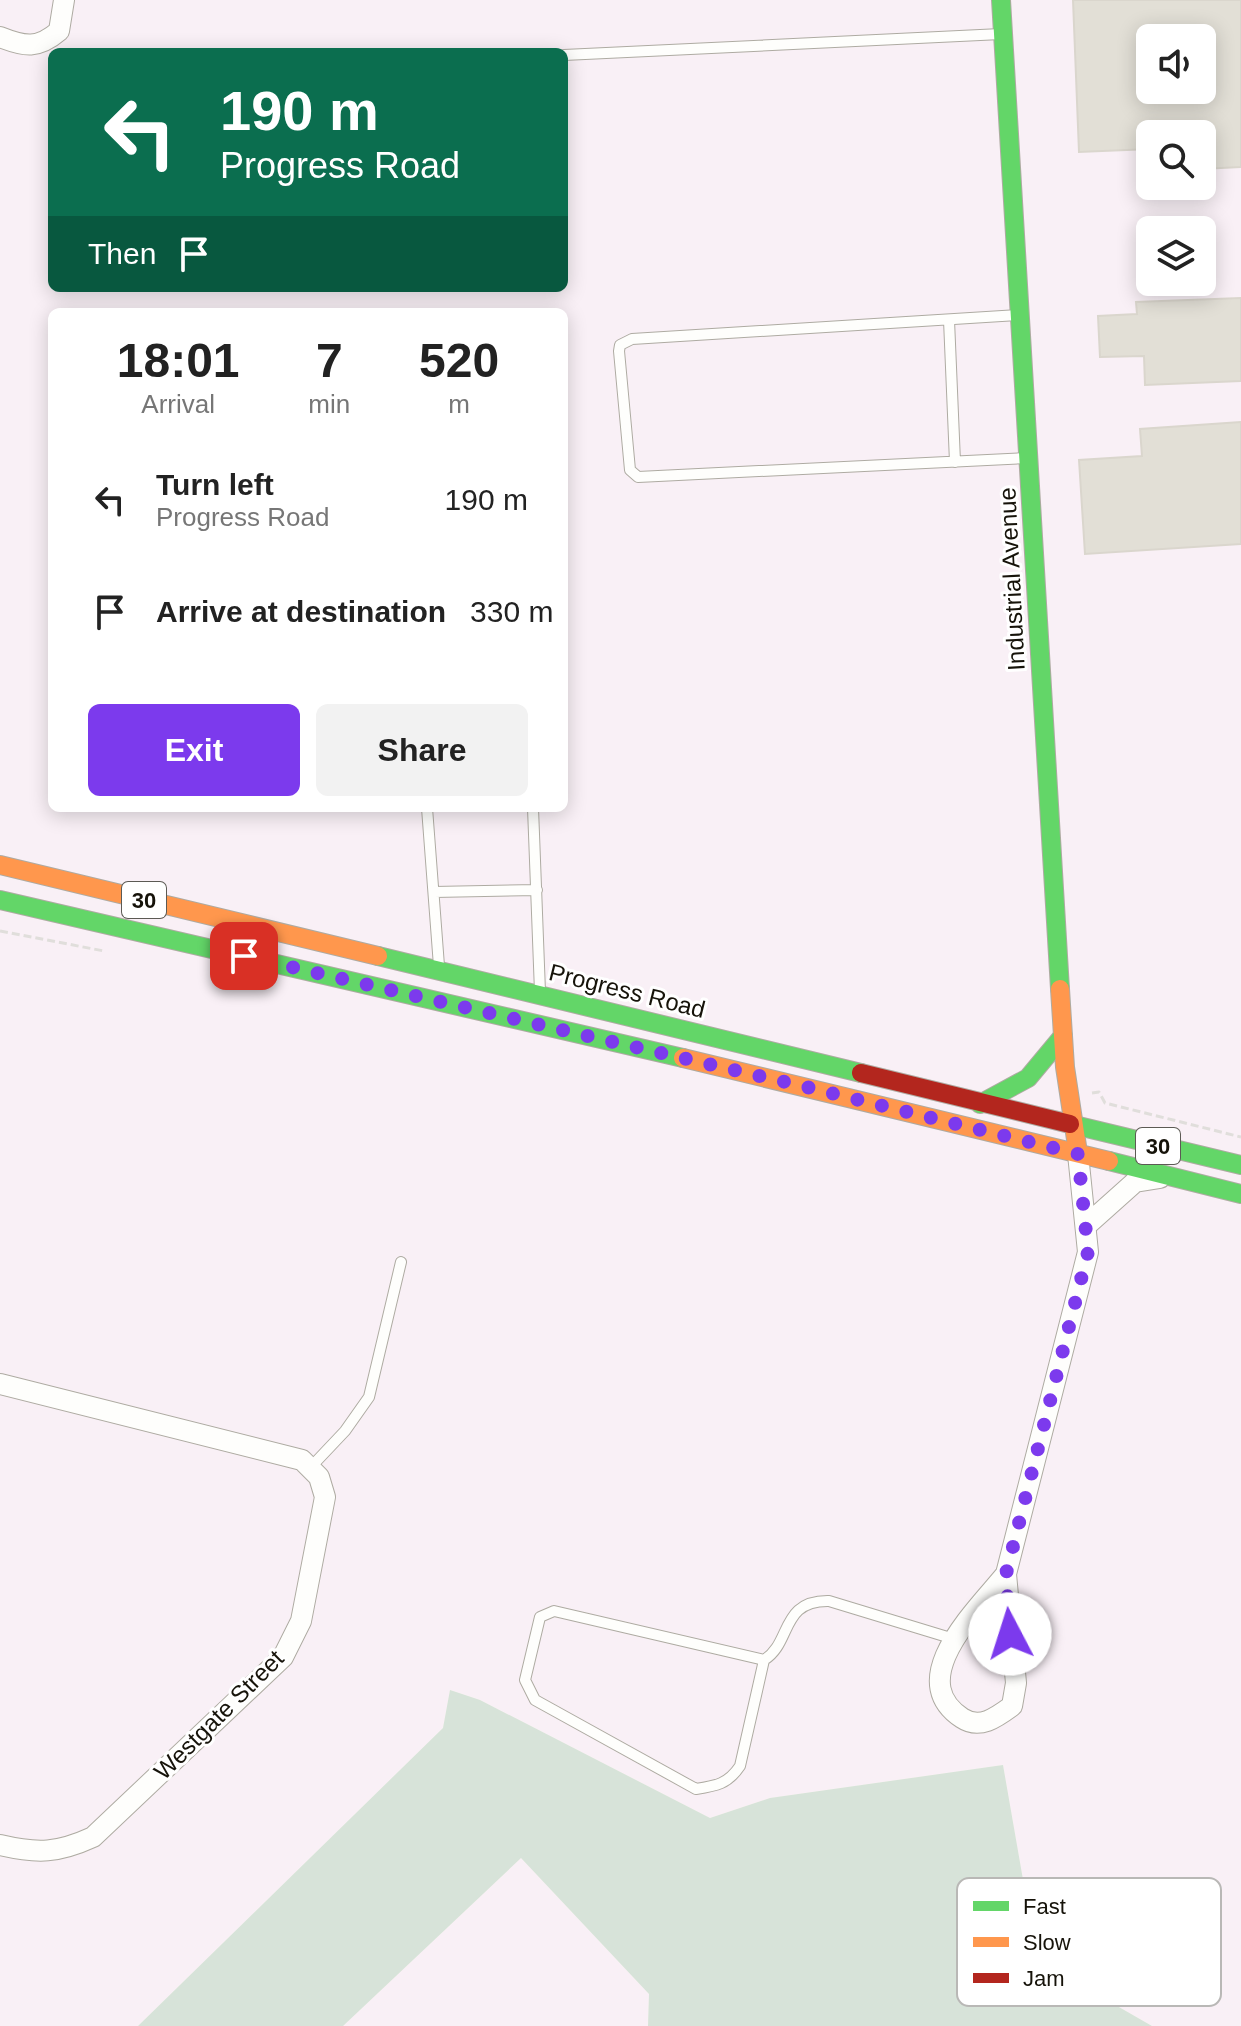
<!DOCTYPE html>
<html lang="en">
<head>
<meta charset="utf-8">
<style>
	:root { --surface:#fff; --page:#f2f2f2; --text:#222; --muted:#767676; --accent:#7c3aed }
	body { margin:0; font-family:Helvetica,sans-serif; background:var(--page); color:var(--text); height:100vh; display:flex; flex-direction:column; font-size:30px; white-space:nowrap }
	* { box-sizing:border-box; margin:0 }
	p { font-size:26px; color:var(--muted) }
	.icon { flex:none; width:44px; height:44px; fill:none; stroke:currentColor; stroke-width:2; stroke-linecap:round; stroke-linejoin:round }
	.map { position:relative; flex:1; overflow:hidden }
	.side { position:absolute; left:48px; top:308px; width:520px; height:504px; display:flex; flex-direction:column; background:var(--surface); border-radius:12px; box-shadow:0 4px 20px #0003 }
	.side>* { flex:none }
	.banner { position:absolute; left:48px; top:48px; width:520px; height:244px; border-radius:12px; box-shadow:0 4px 20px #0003; background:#0b6e4f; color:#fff; overflow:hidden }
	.controls { position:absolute; left:1136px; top:24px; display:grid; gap:16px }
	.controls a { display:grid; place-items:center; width:80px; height:80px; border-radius:12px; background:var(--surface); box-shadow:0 4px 20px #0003; font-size:40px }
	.pin { position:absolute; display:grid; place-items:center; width:68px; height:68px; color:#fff; margin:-34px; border-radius:16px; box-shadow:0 4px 12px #0006 }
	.me { position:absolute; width:88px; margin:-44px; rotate:355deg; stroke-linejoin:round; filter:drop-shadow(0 0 6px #0008) }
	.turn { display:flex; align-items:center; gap:28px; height:168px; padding:0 40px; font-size:36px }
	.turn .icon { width:104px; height:104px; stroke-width:2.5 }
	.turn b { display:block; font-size:56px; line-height:68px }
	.then { display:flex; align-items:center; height:76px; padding:0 40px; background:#0003; gap:16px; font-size:30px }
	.eta { display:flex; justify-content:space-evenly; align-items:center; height:136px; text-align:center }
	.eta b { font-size:48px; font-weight:800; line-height:56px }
	.action { display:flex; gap:16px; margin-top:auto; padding:16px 40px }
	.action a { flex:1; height:92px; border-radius:12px; background:var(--accent); color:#fff; font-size:32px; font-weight:800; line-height:92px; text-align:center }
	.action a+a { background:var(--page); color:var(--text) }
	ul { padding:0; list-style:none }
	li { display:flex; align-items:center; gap:24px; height:112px; padding:0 40px }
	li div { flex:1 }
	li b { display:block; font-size:30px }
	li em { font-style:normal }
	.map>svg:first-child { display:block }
</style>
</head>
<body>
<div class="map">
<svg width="1241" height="2026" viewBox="0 0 1241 2026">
	<rect width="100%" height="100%" fill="#faf7ee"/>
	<!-- industrial -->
	<path fill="#f9f0f6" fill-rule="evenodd" d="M 0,0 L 1241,0 L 1241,2026 L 1152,2026 L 1037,1960 L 1003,1765 L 770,1798 L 710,1818 L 480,1700 L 450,1690 L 443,1728 L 138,2026 L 0,2026 ZM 1150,38 L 1202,38 L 1202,90 L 1150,90 ZM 52,52 L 564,52 L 564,288 L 52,288 ZM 1150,134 L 1202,134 L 1202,186 L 1150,186 ZM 1150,230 L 1202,230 L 1202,282 L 1150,282 ZM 52,312 L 564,312 L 564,808 L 52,808 Z
		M 521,1858 L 649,1994 L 648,2026 L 343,2026 Z"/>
	<!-- green -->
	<path fill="#d7e3d9" d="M 450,1690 L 480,1700 L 710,1818 L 770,1798 L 1003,1765 L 1037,1960 L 1152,2026 L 648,2026 L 649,1994 L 521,1858 L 343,2026 L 138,2026 L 443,1728 Z"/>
	<!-- building -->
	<path fill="#e2dfd6" stroke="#dad6cd" stroke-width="2" fill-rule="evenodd" d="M 1073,0 L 1241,0 L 1241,167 L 1202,169 L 1202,134 L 1150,134 L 1150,149 L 1079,152 ZM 1150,38 L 1202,38 L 1202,90 L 1150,90 Z
		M 1241,298 L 1241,381 L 1145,385 L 1144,356 L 1100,357 L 1098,316 L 1137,314 L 1136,302 Z
		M 1241,422 L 1241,544 L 1085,554 L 1079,460 L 1142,456 L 1140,429 Z"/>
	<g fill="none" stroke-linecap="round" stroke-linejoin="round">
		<!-- lane casing -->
		<g stroke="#aeaba2" stroke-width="12">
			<path id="lane" d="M 564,55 L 1001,34
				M 1019,315 L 632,339 L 620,345 L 619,351 L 630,470 L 638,477 L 1027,458
				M 949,320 L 955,462
				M 427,808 L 439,966
				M 533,808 L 540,992
				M 434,892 L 537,890
				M 310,1468 L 345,1431 L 369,1397 L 401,1262
				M 764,1660 L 554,1611 L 540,1617 L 525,1680 L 535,1700 L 696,1789 C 716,1786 728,1784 740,1766 L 764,1660 C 792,1643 780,1600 829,1601 L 954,1639"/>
		</g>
		<!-- street casing -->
		<g stroke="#aeaba2" stroke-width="22">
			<path id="street" d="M 0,37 C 25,47 38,49 59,31 L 64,0
				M 1088,1224 L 1135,1182 L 1160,1178
				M 0,1384 L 302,1460 L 319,1477 L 325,1497 L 301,1621 L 283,1657 L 93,1837 C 58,1853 38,1854 0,1845
				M 1006,1574 C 977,1610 903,1679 962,1718 C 980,1730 997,1717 1012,1706 L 1016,1683 L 1006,1574 L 1088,1252 L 1078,1154"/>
		</g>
		<!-- fast casing -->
		<g stroke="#aeaba2" stroke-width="20">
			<path id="fast" d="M 1001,0 L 1060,989
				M 0,900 L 683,1058
				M 378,956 L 861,1073
				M 980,1104 L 1028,1078 L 1063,1036
				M 1070,1124 L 1241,1165
				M 1109,1161 L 1241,1194"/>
		</g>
		<!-- slow casing -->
		<g stroke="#aeaba2" stroke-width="20">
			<path id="slow" d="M 0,865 L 378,956
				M 1060,989 L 1065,1067 L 1077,1146
				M 683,1058 L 1109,1161"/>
		</g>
		<!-- jam casing -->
		<g stroke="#aeaba2" stroke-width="20">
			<path id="jam" d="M 861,1073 L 1070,1124"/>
		</g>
		<!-- path -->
		<path stroke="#e0dedb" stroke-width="3" stroke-dasharray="8 4" stroke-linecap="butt" d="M 0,931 L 104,951
			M 1092,1093 L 1099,1092 L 1105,1103 L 1241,1137"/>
		<!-- lane -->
		<use href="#lane" stroke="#fefefc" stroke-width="10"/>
		<!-- street -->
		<use href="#street" stroke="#fefefc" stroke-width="20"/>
		<!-- fast -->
		<use href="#fast" stroke="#63d668" stroke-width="18"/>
		<!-- slow -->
		<use href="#slow" stroke="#ff974d" stroke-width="18"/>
		<!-- jam -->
		<use href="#jam" stroke="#b3261e" stroke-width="18"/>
	</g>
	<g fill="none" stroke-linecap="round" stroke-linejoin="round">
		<!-- route -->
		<path stroke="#7c3aed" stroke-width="14" stroke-dasharray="0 25.2" d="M 244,956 L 794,1084 L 1078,1154 L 1088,1252 L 1006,1574 L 1010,1634"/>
	</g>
	<g text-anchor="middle" stroke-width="6" stroke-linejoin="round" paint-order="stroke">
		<!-- shield labels -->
		<g fill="#fff" stroke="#5c5a54" stroke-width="2">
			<rect x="122" y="882" width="44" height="36" rx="6"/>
			<rect x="1136" y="1128" width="44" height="36" rx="6"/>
		</g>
		<g font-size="22" font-weight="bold" fill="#16130a">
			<text x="144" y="908">30</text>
			<text x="1158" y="1154">30</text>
		</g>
		<!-- street labels -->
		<g font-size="24" fill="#16130a" stroke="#fff">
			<text transform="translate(1012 579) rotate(-93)" y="8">Industrial Avenue</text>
			<text transform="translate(627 991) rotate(14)" y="8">Progress Road</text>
			<text transform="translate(219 1715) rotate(-45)" y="8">Westgate Street</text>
		</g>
	</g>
	<!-- legend -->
	<rect x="957" y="1878" width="264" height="128" rx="12" fill="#fff" stroke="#b9b8b6" stroke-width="2"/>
	<rect x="973" y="1901" width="36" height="10" fill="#63d668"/>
	<rect x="973" y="1937" width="36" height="10" fill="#ff974d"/>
	<rect x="973" y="1973" width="36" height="10" fill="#b3261e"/>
	<g font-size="22" fill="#16130a">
		<text x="1023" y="1914">Fast</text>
		<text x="1023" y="1950">Slow</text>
		<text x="1023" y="1986">Jam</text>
	</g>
</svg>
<div class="controls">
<a><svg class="icon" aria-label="sound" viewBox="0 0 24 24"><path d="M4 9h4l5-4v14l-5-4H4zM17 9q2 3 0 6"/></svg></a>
<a><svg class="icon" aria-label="search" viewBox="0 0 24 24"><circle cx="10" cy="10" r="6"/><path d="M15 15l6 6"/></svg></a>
<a><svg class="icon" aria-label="layers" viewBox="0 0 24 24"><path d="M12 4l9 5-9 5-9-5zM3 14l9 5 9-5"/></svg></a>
</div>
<div class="pin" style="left:244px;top:956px;background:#d93025"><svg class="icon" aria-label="arrive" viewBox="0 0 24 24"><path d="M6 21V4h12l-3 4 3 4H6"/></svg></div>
<svg class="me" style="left:1010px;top:1634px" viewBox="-20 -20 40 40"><circle r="19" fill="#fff"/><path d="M0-13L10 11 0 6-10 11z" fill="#7c3aed"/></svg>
<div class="banner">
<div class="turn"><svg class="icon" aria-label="left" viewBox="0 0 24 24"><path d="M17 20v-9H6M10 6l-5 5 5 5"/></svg><div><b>190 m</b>Progress Road</div></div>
<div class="then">Then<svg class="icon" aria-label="arrive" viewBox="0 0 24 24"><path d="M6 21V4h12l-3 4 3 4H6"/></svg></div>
</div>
<section class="side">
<div class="eta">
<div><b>18:01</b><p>Arrival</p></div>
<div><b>7</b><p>min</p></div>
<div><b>520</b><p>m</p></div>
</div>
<ul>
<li><svg class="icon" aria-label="left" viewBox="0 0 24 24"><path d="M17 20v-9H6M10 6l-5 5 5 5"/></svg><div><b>Turn left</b><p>Progress Road</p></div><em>190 m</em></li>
<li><svg class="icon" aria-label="arrive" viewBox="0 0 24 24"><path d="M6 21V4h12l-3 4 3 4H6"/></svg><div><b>Arrive at destination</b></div><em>330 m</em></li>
</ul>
<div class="action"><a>Exit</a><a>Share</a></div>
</section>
</div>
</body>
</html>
